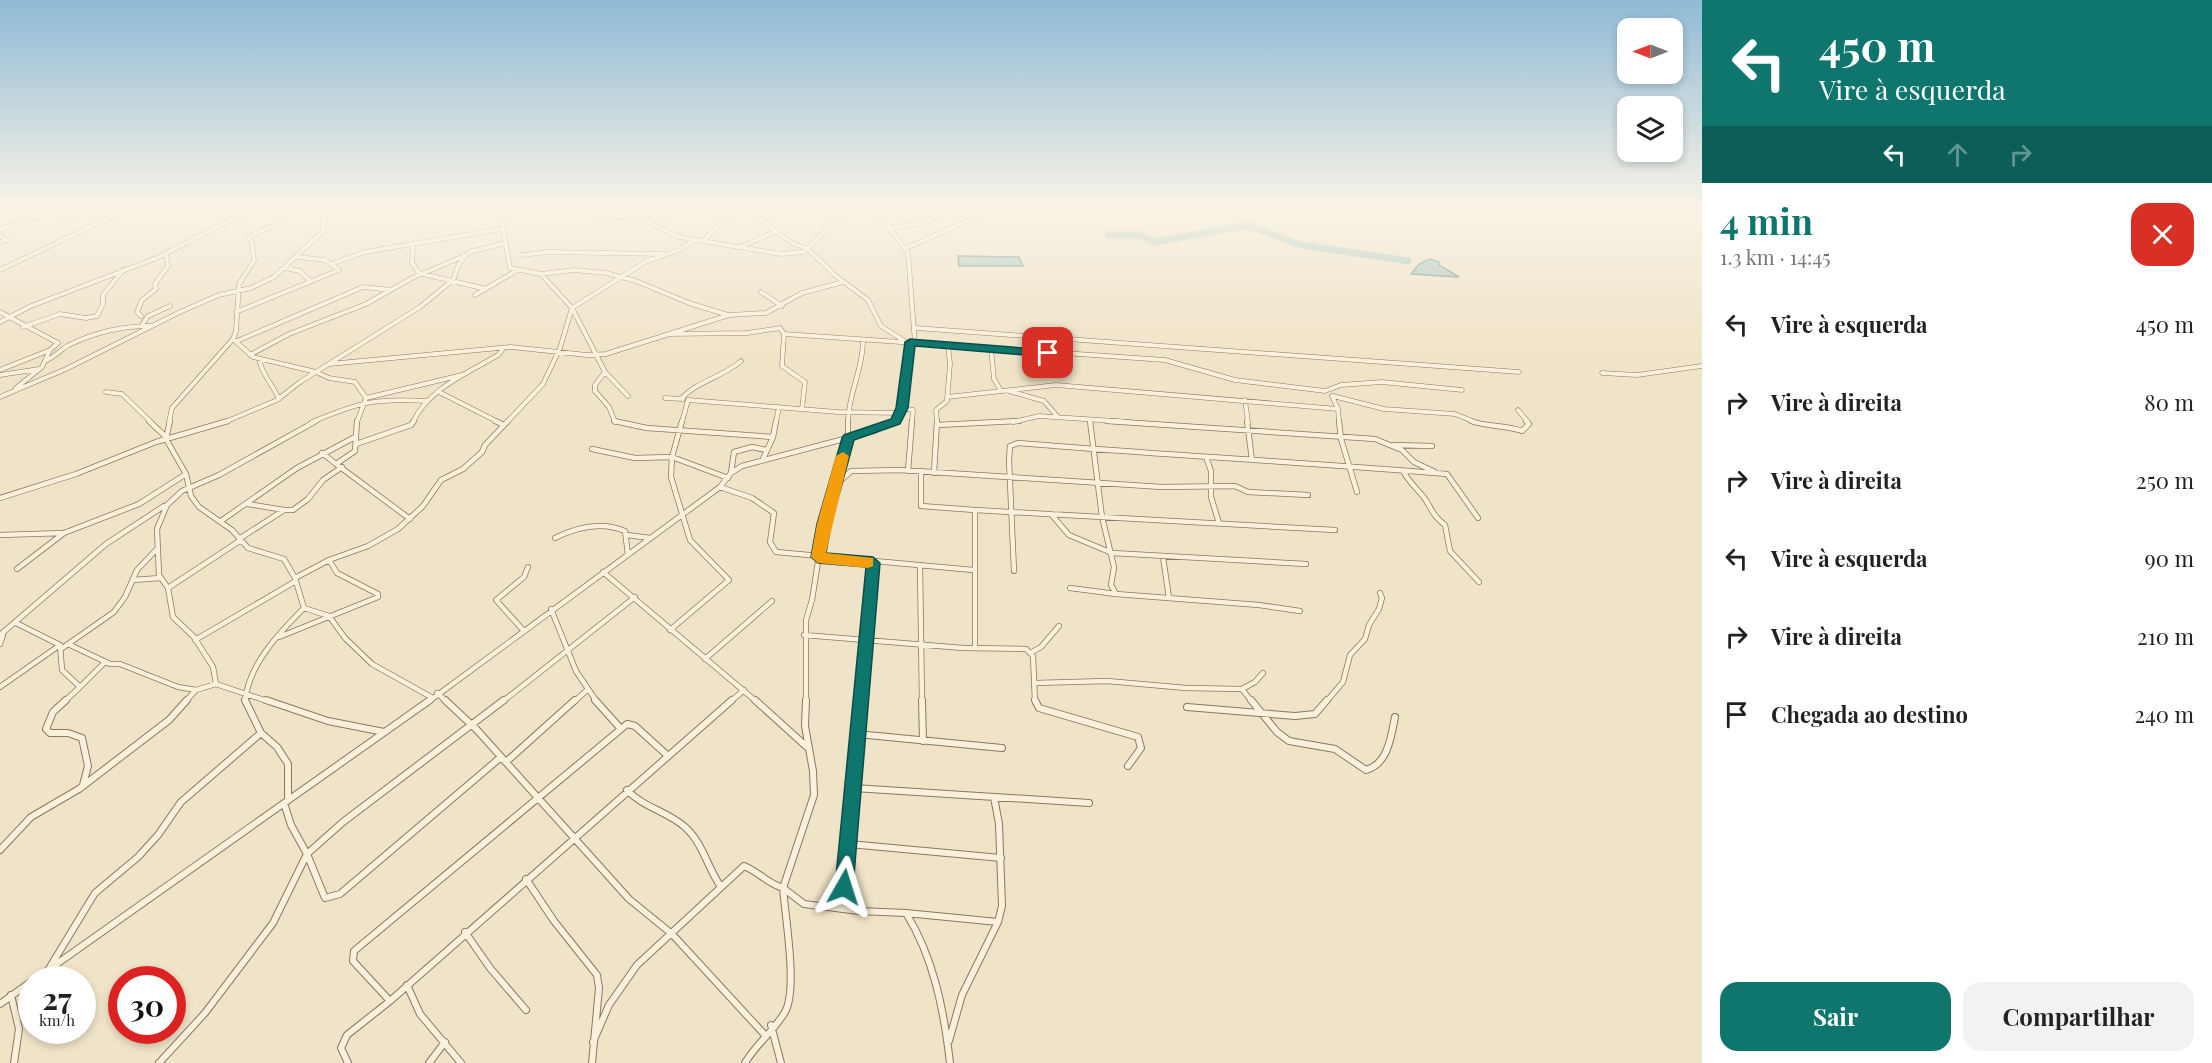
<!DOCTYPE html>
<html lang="pt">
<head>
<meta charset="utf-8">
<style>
	:root { --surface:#fff; --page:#f2f2f2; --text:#222; --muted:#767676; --accent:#0f766e }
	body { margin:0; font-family:"Playfair Display",serif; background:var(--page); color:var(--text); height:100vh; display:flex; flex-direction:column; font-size:22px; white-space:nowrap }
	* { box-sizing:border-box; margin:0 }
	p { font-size:20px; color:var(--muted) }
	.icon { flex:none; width:33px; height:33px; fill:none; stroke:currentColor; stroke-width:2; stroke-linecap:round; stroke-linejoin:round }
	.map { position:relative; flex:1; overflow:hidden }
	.drawer { display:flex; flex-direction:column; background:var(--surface); width:510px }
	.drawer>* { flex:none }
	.guide { background:#0f766e; color:#fff; overflow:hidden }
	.needle { width:39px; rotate:270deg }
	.tools { position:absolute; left:1617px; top:18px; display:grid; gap:12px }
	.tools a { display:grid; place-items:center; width:66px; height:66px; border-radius:12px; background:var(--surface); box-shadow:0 3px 9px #0003; font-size:30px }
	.speed { position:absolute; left:18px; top:966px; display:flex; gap:12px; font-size:30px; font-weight:700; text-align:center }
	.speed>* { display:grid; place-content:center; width:78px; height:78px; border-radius:50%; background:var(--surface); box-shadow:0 3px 9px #0003; line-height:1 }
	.speed small { font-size:15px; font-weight:400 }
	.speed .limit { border:9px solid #d22; background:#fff; color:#111 }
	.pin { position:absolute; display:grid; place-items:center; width:51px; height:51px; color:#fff; margin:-26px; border-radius:12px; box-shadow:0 3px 9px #0006 }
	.me { position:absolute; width:66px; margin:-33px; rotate:6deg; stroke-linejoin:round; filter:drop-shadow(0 0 4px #0008) }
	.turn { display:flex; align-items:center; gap:21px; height:126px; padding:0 18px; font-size:27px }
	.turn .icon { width:78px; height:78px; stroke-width:2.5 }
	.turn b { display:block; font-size:42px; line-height:51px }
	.lanes { display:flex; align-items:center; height:57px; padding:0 18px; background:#0003; justify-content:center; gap:30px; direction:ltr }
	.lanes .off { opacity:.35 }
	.round { display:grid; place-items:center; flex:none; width:63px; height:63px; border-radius:18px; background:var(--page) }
	.overview { display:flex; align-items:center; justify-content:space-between; height:102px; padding:0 18px }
	h1 { font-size:36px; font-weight:700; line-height:45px; color:var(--accent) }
	.cta { display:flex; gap:12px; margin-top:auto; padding:12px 18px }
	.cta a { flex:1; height:69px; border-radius:18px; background:var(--accent); color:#fff; font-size:24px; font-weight:700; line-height:69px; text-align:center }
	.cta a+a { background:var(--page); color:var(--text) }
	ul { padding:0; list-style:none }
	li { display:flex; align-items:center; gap:18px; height:78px; padding:0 18px }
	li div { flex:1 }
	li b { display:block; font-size:22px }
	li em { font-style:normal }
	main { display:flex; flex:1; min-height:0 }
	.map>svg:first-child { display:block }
</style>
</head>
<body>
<main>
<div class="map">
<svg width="1702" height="1063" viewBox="0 0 1702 1063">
	<rect width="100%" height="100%" fill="#f0e4c8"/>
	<!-- water -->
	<path fill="#a9c4bc" stroke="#6f938a" stroke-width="1.5" d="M 958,256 L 1019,257 L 1023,266 L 959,266 Z
		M 1430,259 L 1439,262 L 1439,265 L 1459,277 L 1411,274 L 1419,264 Z"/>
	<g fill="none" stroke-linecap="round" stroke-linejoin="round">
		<!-- river -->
		<path stroke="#a9c4bc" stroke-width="7" d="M 1108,235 L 1141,235 L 1154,242 L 1248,225 L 1297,244 L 1408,261"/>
		<!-- minor-far2 casing -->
		<g stroke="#8d765c" stroke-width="5">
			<path id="minor-far2" d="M 499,205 L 510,268 L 541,274 L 572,308 L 605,372 L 595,385 L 595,391 L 609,407 L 615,422
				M 576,205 L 578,209 L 607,218 L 629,215
				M 612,205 L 679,237 L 781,254 L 804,252 L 830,227 L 860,205
				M 741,205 L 792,243 L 808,249 L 836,276 L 868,300 L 881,326 L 906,342
				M 872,205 L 908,253 L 915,343
				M 61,207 L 61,217 L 70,222
				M 407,210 L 416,205
				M 647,222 L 690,205
				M 890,228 L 924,223 L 961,205
				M 0,229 L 67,205
				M 0,236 L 7,240 L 0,242
				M 703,241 L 737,205
				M 413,246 L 412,263 L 419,273 L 486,289
				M 740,247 L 777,231
				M 906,248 L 1004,205
				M 522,255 L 548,252 L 663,254
				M 334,263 L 365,252 L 501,229
				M 285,268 L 300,271 L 309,280
				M 0,270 L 136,205
				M 541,274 L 574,270 L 606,273 L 636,281 L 689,303 L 728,315
				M 761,292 L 782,306
				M 475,295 L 516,271
				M 0,312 L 58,343 L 50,350 L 42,367 L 16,388
				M 236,312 L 339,270 L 325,260 L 297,257
				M 141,316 L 137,312 L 142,300 L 156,289 L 155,284 L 168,266 L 166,254
				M 0,322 L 31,306 L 159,257 L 259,205
				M 142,325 L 148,316 L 170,306
				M 23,327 L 60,314 L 86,318 L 97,316 L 103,304 L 103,295 L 123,270
				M 916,328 L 1519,372
				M 668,334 L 747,333 L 780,328 L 784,334 L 782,366 L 805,382 L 802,409
				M 784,334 L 1165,360 L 1235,380 L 1325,391 L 1341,385 L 1382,382 L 1462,390
				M 233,339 L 253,357 L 316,372 L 329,378 L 355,382 L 366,398 L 357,422
				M 237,341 L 363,287 L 391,290
				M 991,349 L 994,379 L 1001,391
				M 250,355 L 289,334 L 366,304 L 412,278 L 464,256
				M 259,359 C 261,373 273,385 279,399
				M 47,360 C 56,356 62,348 71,344 C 96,332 124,326 151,326
				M 329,364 L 511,347 L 587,355 L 606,354 L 729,315 L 766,313 L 802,293 L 843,282
				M 0,370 L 50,350
				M 605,372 L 628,396
				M 1602,373 L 1637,375 L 1702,366
				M 0,375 L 39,369
				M 1009,391 L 1044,401 L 1057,416
				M 106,392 L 122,394 L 151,422
				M 439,392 L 498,422
				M 1332,396 L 1338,409 L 1339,422
				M 1333,396 L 1384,409 L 1455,414 L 1475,422
				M 0,397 L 66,369 L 180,312 L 219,295 L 251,288 L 274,277 L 323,231 L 326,205
				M 947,397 L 1056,385 L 1338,409
				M 366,398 L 462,375
				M 665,398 L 683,399
				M 681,399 C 697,381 723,377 741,361
				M 1245,400 L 1248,422
				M 902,408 L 913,410 L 912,422
				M 1518,410 L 1528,422
				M 169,422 L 172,408 L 233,339 L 236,331 L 239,284 L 254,261 L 252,242 L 248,237 L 282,222 L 294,205
				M 225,422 L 277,400 L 300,382 L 420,307 L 453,280 L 459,264 L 469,252 L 506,243
				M 312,422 C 360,402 375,398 427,401
				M 413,422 C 428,389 468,373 498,355 L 503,349
				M 507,422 L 543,384 L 560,348 L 572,308 L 645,262 L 679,250 L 695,240
				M 682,422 L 688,400 L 838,412 L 899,413
				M 776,422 L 779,407
				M 848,422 C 848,394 863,370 863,341
				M 893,422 L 902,408 L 910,342
				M 937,422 L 936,410 L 947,401 L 950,364 L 948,345
				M 1013,422 L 1039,416 L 1129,422"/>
		</g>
		<!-- minor-far1 casing -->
		<g stroke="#8d765c" stroke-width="6">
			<path id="minor-far1" d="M 149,421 L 165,436
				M 170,421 L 166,439 L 186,474 L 191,496 L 199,507 L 232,530 L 248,548 L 284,559 L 295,578 L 304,608 C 279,633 248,665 245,702
				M 357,421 L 355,451 L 336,464 L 410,519
				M 495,421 L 504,425
				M 614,421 L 647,428 L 773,437
				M 1090,421 L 1102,517 L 1114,567 L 1111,585 L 1116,594 L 1259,605 L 1300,611
				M 1107,421 L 1375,439 L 1402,450 L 1414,462 L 1435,472
				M 1247,421 L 1252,460
				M 1339,421 L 1341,439 L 1357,492
				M 1471,421 C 1487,427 1505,425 1522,431 L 1529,424 L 1526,421
				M 937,425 L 1019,421
				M 356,444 L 411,425 L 414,421
				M 1394,445 L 1432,446
				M 592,449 L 635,458 L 672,457 L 728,478
				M 322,453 L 336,464
				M 1206,457 L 1211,471 L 1211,497 L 1219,523
				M 763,459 L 773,437 L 776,421
				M 908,471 L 912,421
				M 1403,471 C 1410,484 1421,492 1427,502 C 1434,514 1434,516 1445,525 L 1450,551 L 1479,582
				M 731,473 L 734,452 L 752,447 L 766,450
				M 921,473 L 921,506 L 975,510
				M 934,473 L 937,421
				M 835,486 L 851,471 L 901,470 L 1162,487 L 1235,486 L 1248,492 L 1308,495
				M 720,487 L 752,498 L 774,513 L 770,542 L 776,552 L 973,570
				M 0,498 L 76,474 L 156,442 L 228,421
				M 248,504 L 284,510
				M 1051,514 L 1069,535 L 1112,553 L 1306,564
				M 221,521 L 297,468 L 355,437
				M 0,535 L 64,533 L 139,504 L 186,474
				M 627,535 L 650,538
				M 555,538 C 577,527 601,521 625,531 L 628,555
				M 239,539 L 284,510 L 293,510 L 308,499 L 323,480 L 342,467
				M 1163,557 L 1169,598
				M 920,566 L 922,702
				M 17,569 L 64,533
				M 1014,571 L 1009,460 L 1010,446 L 1018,443 C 1161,455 1304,462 1447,474 L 1478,518
				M 603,572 L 757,702
				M 295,578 L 329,560 L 368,546 L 398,529 L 423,506 L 441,480 L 463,469 L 482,452 L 485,445 L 508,421
				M 133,580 L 160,578
				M 168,588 L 241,540
				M 1070,588 L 1116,594
				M 304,608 L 329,616 L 345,638 L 372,664 L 431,697
				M 551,609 L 576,671 L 597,702
				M 16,623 L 60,645 L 62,670 L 80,687 L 64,702
				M 523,630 L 496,600 L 524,577 L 528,567
				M 670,630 L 729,580 L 690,540 L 671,477 L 672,457 L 682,421
				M 0,635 L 106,544 L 164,506
				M 804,635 L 963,648 L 1026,649 L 1033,656 L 1035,702
				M 279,637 L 378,597 L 378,594 L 337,573 L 329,560
				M 195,640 L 296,581
				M 0,644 L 3,635
				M 68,644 L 110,664 L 120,664 L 178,687 L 196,690
				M 975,648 L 975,510 L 1335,530
				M 61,649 L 114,612 L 125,597 L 137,570 L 157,549
				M 1032,652 L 1041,647 L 1059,626
				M 705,659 L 772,601
				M 1035,683 L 1107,681 L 1186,688 L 1242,689 L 1255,682 L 1263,673
				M 0,687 L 60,645
				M 80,687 L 105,662
				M 1242,689 L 1252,702
				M 437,693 L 447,702
				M 185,702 L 196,690 L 216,684
				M 270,702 L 216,684 L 213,667 L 194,637 L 173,617 L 168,588 L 159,575 L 157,529 L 167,505 L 182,491 L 219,475 L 316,421
				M 428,702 L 720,487 L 731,473 L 742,466 L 874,431 L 895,421
				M 502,702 L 635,597
				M 574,702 L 587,690
				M 730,702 L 744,690
				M 806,702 L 806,620 L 812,600 L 824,524 L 848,437 L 848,421
				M 861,702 L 873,563
				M 1326,702 L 1343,682 L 1350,655 L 1365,639 L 1369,625 L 1379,609 L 1382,598 L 1380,593"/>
		</g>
		<!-- minor casing -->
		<g stroke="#8d765c" stroke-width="8">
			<path id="minor" d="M 66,700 L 53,712 L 46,729 L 50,733 L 68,733 L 82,738 L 88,766 L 83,785
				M 245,700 L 261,733 L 277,747 L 288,764 L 288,800
				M 266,700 L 328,721 L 384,732
				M 445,700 L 477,730 L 629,899 L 672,934 L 764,1034
				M 595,700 L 621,729
				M 755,700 L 807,747
				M 806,700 L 805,726 L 813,771 L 814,795 L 783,888 L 804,904 L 859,911 L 906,913 C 934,958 944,1011 950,1063
				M 922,700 L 923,741
				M 1035,700 L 1039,708 L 1138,737 L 1141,748 L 1128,766
				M 1251,700 L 1277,732 L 1289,741 L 1335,749 L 1366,770 C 1388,764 1391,737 1395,717
				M 1187,707 L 1295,716 L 1315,714 L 1327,700
				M 857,734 L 1002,748
				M 501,757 L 340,894 L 325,898 L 307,854 L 343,822 L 504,700
				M 506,762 L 575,700
				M 854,788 L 1089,803
				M 627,790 C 644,808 667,811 685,827 C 703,843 708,869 721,887
				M 849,844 L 1001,858
				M 0,850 L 31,817 L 79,789 L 169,720 L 187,700
				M 526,879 L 554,921 L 597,975 L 599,988 L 592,1063
				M 842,908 L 861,700
				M 906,913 L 998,922
				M 465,932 L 490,968 L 526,1010
				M 50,967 L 95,893 L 138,857 L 158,835 L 181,802 L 261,733
				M 34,980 L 430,700
				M 407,985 L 420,1014 L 461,1063
				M 11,995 L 19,1029 L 14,1063
				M 390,1001 L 353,961 L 354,951 L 627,724 L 635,726 L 667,755
				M 0,1004 L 32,981
				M 771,1025 L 781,1063
				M 949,1041 L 962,995 L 998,922 L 1002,906 L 999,824 L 994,797
				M 593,1042 L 609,1005 L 637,965 L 744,866 C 759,872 767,883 783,888 C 785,916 798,989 785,1012 C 774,1031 756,1044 745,1063
				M 159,1063 L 205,1013 L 273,923 L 307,854 L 291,825 L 284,803
				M 348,1063 L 341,1048 L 347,1035 L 390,1001 L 732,700
				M 429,1063 L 445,1042"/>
		</g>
		<!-- minor-far2 -->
		<use href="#minor-far2" stroke="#faf1dc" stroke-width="4"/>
		<!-- minor-far1 -->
		<use href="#minor-far1" stroke="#faf1dc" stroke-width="4.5"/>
		<!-- minor -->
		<use href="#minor" stroke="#faf1dc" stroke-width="6"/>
	</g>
	<!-- sky -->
	<linearGradient id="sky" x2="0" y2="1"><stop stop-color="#8fbad6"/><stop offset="0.58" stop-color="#f8f3e6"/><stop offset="1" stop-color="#f8f3e6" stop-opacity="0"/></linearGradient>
	<rect width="1702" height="354" fill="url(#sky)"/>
	<!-- route -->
	<path fill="#0f766e" stroke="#0a4d48" stroke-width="1.5" d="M 910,339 L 1048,350 L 1054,353 L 1048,357 L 915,346 L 908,408 L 900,424 L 854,440 L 831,524 L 826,553 L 873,557 L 880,563 L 853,887 L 851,893 L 844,896 L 838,893 L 835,887 L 866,567 L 818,563 L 811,557 L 817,524 L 842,438 L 844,435 L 891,419 L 896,408 L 905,342 Z"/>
	<!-- slow -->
	<path fill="#f59e0b" d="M 843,452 L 849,456 L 826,553 L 873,558 L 873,566 L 868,568 L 818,563 L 811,557 L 817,524 L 836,456 Z"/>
</svg>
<div class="tools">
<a><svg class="needle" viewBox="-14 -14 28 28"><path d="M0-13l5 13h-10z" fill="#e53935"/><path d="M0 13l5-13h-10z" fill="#767676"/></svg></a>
<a><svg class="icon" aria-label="layers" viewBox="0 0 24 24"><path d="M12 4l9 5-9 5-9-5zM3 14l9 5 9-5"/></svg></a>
</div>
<div class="speed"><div>27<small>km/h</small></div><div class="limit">30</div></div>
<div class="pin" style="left:1048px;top:353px;background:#d93025"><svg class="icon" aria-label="arrive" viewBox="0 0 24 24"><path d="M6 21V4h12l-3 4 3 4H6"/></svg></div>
<svg class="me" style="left:844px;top:887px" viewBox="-20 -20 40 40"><path d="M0-17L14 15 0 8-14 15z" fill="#0f766e" stroke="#fff" stroke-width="4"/></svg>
</div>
<section class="drawer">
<div class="guide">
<div class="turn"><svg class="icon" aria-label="left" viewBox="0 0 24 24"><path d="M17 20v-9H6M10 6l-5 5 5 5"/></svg><div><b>450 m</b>Vire à esquerda</div></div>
<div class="lanes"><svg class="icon" aria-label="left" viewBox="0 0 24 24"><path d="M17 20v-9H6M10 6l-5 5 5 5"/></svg><svg class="icon off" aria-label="ahead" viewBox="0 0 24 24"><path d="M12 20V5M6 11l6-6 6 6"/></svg><svg class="icon off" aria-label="right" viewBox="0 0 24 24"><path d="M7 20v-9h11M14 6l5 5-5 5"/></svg></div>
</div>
<div class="overview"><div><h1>4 min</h1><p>1.3 km · 14:45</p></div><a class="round" style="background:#d93025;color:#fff"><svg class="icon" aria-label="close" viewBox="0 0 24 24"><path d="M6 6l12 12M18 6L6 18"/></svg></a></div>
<ul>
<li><svg class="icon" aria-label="left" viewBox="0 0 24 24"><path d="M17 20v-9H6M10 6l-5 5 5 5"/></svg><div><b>Vire à esquerda</b></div><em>450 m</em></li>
<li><svg class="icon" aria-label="right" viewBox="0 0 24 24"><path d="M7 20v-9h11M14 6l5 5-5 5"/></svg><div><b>Vire à direita</b></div><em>80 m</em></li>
<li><svg class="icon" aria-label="right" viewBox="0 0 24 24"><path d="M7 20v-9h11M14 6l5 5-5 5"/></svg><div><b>Vire à direita</b></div><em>250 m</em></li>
<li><svg class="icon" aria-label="left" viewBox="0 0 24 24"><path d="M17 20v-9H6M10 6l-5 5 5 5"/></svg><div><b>Vire à esquerda</b></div><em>90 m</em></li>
<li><svg class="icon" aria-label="right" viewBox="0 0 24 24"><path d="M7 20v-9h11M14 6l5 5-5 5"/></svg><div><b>Vire à direita</b></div><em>210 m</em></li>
<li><svg class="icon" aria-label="arrive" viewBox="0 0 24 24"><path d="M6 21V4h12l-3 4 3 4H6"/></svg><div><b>Chegada ao destino</b></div><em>240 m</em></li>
</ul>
<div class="cta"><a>Sair</a><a>Compartilhar</a></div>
</section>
</main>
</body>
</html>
